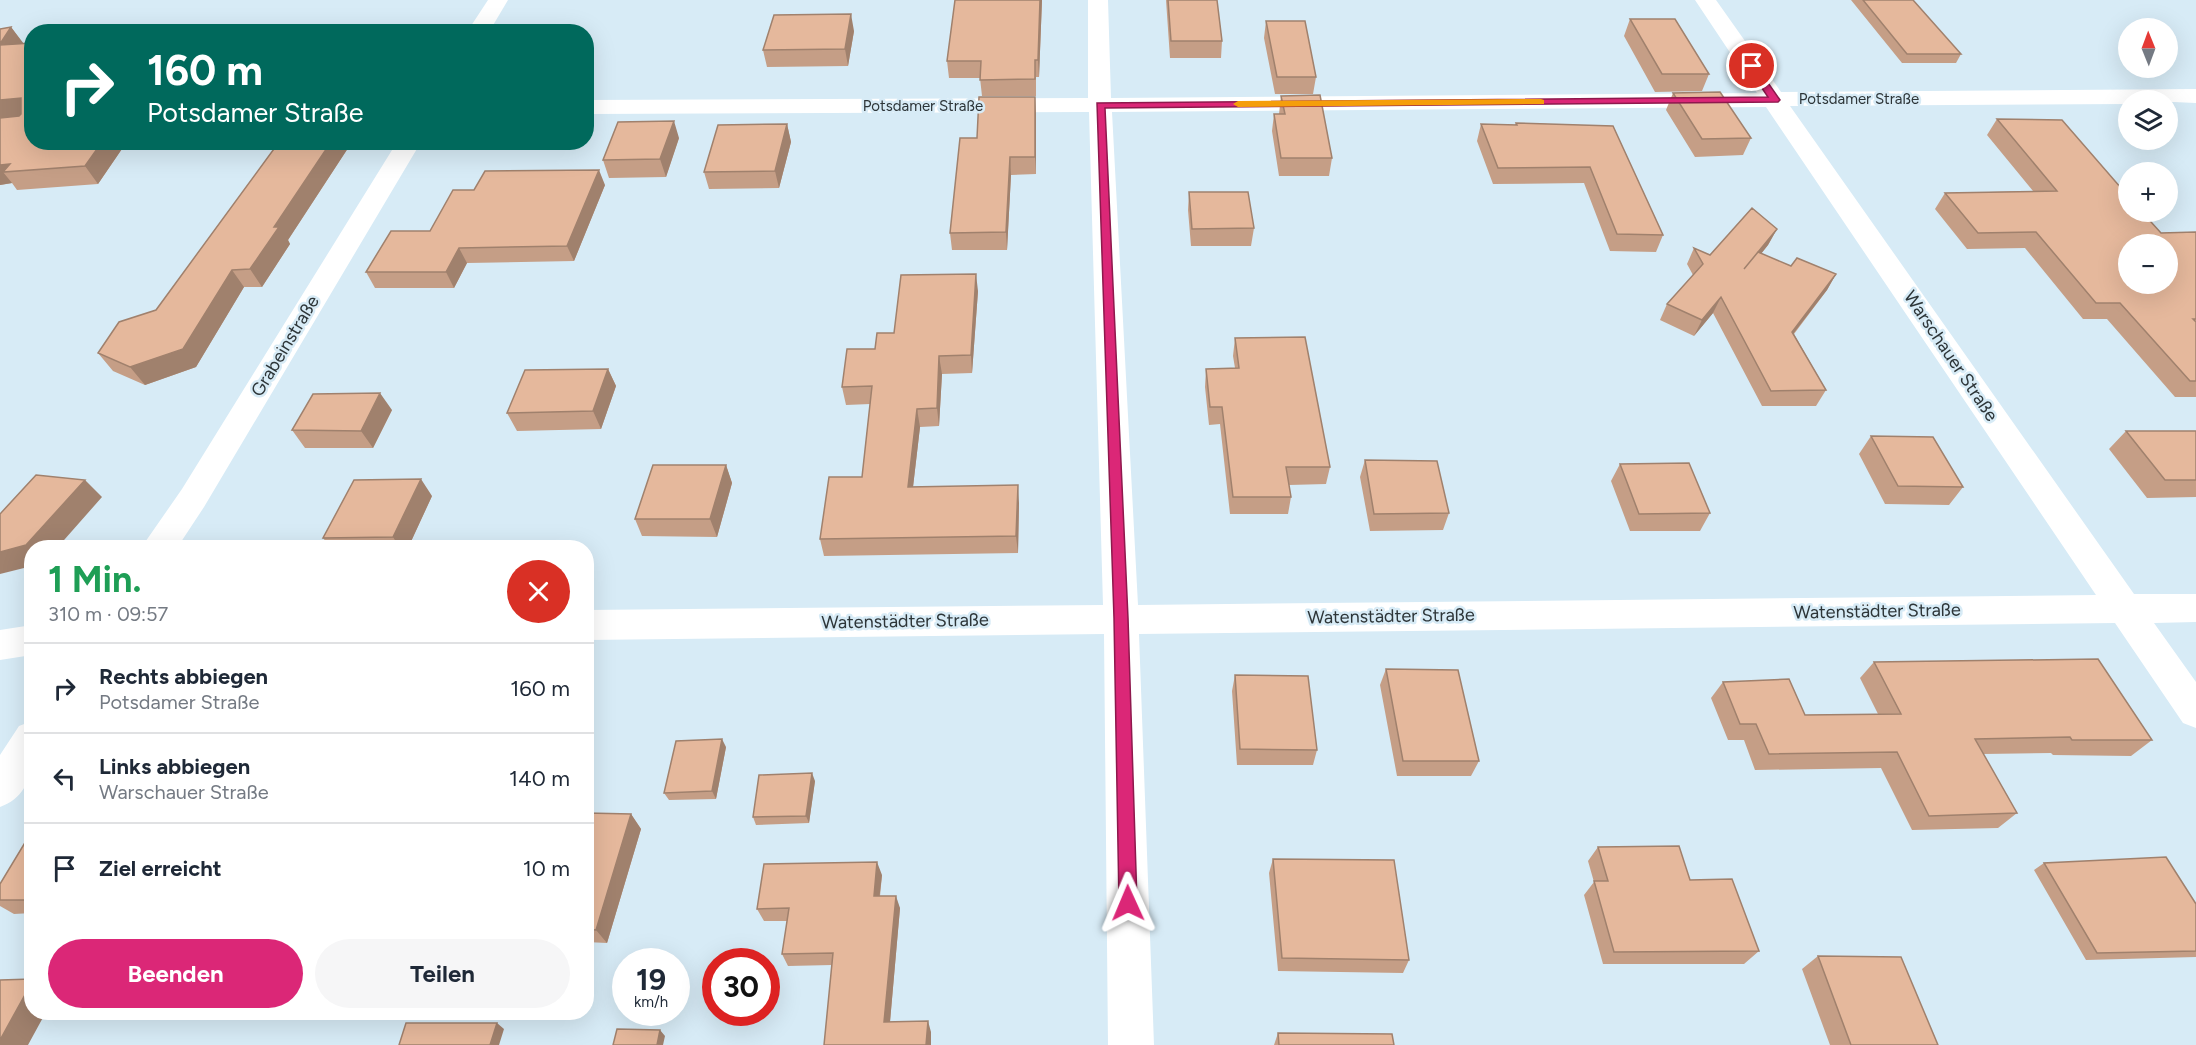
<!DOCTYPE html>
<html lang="de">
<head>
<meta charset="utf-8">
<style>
	:root { --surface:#fff; --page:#f6f6f7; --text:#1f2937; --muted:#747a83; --line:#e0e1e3; --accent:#db2777 }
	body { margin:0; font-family:Figtree,sans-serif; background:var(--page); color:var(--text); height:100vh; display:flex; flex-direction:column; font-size:22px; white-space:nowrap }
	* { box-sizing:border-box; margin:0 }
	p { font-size:20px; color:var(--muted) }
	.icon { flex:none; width:33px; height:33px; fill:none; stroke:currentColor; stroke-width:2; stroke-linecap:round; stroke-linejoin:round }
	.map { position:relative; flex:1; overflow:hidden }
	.details { position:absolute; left:24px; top:540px; width:570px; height:480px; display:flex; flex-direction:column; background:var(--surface); border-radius:24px; box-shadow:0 6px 24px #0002 }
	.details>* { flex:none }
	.hud { position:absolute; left:24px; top:24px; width:570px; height:126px; border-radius:24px; box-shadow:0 6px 24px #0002; background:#00695c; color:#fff; overflow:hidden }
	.needle { width:39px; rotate:359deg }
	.controls { position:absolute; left:2118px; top:18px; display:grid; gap:12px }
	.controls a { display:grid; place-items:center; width:60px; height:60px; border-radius:50%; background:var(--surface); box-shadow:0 6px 24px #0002; font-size:30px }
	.speed { position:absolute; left:612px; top:948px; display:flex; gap:12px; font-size:30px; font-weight:700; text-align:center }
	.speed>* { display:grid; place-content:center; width:78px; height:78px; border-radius:50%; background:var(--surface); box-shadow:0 6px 24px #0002; line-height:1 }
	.speed small { font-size:15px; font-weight:400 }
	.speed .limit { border:9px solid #d22; background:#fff; color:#111 }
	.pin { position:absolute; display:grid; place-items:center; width:51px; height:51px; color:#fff; margin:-26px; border:3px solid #fff; border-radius:50%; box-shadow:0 2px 6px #0007 }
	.me { position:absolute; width:66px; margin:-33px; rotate:359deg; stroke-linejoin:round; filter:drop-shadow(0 0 4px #0008) }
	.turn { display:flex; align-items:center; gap:21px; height:126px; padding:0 24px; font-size:27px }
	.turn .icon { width:78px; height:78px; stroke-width:2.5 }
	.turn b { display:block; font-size:42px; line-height:51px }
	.round { display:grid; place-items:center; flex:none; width:63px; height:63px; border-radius:32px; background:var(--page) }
	.headline { display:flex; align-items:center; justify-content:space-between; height:102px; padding:0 24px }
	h1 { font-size:36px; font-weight:700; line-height:45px; color:#1e9e55 }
	.action { display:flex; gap:12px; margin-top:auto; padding:12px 24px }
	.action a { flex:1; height:69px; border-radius:36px; background:var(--accent); color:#fff; font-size:24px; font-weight:700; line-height:69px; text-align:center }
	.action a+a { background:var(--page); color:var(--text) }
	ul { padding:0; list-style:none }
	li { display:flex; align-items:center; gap:18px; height:90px; padding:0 24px; border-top:2px solid var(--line) }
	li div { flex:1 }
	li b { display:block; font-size:22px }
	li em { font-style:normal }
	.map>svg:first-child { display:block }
</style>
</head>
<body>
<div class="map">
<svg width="2196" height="1045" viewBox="0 0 2196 1045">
	<rect width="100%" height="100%" fill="#d7ebf6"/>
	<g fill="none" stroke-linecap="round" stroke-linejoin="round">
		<!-- minor -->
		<path fill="#fff" fill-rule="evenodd" d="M 488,0 L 508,0 L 489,32 L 467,32 Z
			M 1088,0 L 1108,0 L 1111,98 L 1757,93 L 1695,0 L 1716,0 L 1781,92 L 2196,89 L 2196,103 L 2128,100 L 2128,104 L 1790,106 L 2134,594 L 2196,594 L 2196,622 L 2154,623 L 2196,682 L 2196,728 L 2183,723 L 2115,623 L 1139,634 L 1154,1045 L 1108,1045 L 1104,634 L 586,640 L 586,610 L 1103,605 L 1089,112 L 586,114 L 586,100 L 1088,98 ZM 1766,107 L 2096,595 L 1138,605 L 1112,112 Z
			M 397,142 L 421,142 L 204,507 L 177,548 L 141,548 L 182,489 Z
			M 32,625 L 32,655 L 0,660 L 0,630 Z
			M 32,721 C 32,755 38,793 0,807 L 0,755 L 19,726 Z"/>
	</g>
	<!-- wall -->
	<path fill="#c59e86" d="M 955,0 L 1042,0 L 1039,77 L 1036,77 L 1036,96 L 982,96 L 980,78 L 949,78 L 947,61 Z
		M 1166,0 L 1217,0 L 1222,41 L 1221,58 L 1170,58 Z
		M 1851,0 L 1913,0 L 1961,54 L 1956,63 L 1902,63 Z
		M 1630,19 L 1709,74 L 1702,91 L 1655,92 L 1624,36 Z
		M 1266,21 L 1316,77 L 1313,94 L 1275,94 L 1264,38 Z
		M 11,27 L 23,44 L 32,142 L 125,142 L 126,143 L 98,184 L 17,190 L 12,183 L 0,185 L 0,29 Z
		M 854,31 L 848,66 L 767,67 L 763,50 Z
		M 1673,93 L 1751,138 L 1743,155 L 1695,157 L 1666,110 Z
		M 1281,96 L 1332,158 L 1329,176 L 1279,176 L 1272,131 L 1274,114 L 1279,114 Z
		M 1035,97 L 1036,174 L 1011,175 L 1007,250 L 952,250 L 950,233 L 977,138 Z
		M 1997,119 L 2161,233 L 2196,232 L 2196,397 L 2175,397 L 2107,319 L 2083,319 L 2025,248 L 1967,249 L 1935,209 L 1945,193 L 2033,191 L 1987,135 Z
		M 1516,123 L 1613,126 L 1663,235 L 1656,252 L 1610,251 L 1584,183 L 1493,184 L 1477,141 L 1481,124 L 1515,125 Z
		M 787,124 L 791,142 L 779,188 L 709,189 L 704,172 Z
		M 679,138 L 666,177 L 609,178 L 603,160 Z
		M 279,142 L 352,142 L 288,240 L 290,244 L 262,287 L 244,287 L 196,367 L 145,385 L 113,371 L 98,353 L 156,310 Z
		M 605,185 L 574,261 L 467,263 L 454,288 L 375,288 L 366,272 L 430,231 L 474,190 Z
		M 1189,192 L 1254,228 L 1251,246 L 1191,246 L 1188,210 Z
		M 1777,229 L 1768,245 L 1761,254 L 1791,266 L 1836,274 L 1827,290 L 1794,334 L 1826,390 L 1816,406 L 1762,406 L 1713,313 L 1694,336 L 1660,320 L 1667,304 L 1693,275 L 1687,264 L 1694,248 L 1710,255 Z
		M 978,291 L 972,373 L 942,374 L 939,426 L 920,427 L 913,487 L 1019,503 L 1018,553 L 824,556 L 820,539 L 862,477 L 870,404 L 846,405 L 842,387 L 875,349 L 894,333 Z
		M 1235,338 L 1330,467 L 1326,484 L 1289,485 L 1291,497 L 1288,514 L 1230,514 L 1220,424 L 1209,425 L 1205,387 L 1206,369 L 1235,368 L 1233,356 Z
		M 608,369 L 616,386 L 601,429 L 517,431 L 507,413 Z
		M 392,410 L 373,448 L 305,448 L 292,430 Z
		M 2126,431 L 2196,431 L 2196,497 L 2147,498 L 2109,449 Z
		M 1871,436 L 1963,487 L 1949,505 L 1885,504 L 1859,454 Z
		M 1365,460 L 1449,513 L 1443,530 L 1370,531 L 1360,477 Z
		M 1620,464 L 1710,513 L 1700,531 L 1630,531 L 1611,481 Z
		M 726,465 L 732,483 L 717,537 L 642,536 L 635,519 Z
		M 432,496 L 408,548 L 331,548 L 323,538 Z
		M 1874,662 L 2152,740 L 2131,756 L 2053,755 L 2051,753 L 1983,754 L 2017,813 L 1998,828 L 1912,830 L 1881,768 L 1755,770 L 1744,740 L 1728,740 L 1711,698 L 1723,682 L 1805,715 L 1878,714 L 1860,678 Z
		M 1386,669 L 1479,761 L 1471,776 L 1397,776 L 1380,685 Z
		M 1235,675 L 1317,750 L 1313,765 L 1237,765 L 1232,691 Z
		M 726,747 L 716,799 L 669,800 L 664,793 Z
		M 815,781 L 809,823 L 756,825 L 753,817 Z
		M 586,813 L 631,814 L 641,829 L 607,943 L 586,942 Z
		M 32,831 L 32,913 L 14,914 L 0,906 L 0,884 Z
		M 1598,847 L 1690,880 L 1759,951 L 1744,964 L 1603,964 L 1584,895 L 1594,882 L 1588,861 Z
		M 1273,859 L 1409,960 L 1403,973 L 1278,971 L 1269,873 Z
		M 2044,863 L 2196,904 L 2196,957 L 2086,960 L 2034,870 Z
		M 882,875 L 880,896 L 900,908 L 890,1022 L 931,1032 L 931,1045 L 824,1045 L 832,965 L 788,966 L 782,954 L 787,921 L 764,921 L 757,909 Z
		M 1818,956 L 1938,1045 L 1830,1045 L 1802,969 Z
		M 1278,1033 L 1394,1045 L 1274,1045 Z"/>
	<!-- shaded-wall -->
	<path fill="#a0816d" d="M 1040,0 L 1042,0 L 1039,77 L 1038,60 Z
		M 851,14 L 854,31 L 848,66 L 845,49 Z
		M 11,27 L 24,44 L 0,47 L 0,44 Z
		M 1035,97 L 1036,114 L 1036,174 L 1035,157 Z
		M 21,98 L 32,116 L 0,119 L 0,100 Z
		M 674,121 L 679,138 L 666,177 L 660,159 Z
		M 787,124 L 791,142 L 779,188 L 775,171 Z
		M 102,142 L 125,142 L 126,143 L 98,184 L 85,166 Z
		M 331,142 L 352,142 L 288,240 L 290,244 L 262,287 L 250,269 L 274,227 Z
		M 1010,157 L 1011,175 L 1007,250 L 1006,232 Z
		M 10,164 L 3,172 L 12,183 L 0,185 L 0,165 Z
		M 599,170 L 605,185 L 574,261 L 567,246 Z
		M 1777,229 L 1768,245 L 1736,285 L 1744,269 Z
		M 459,248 L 467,263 L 454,288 L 446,272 Z
		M 232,270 L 244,287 L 196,367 L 145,385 L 130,367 Z
		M 976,274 L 978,291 L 972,373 L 971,355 Z
		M 1836,274 L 1827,290 L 1783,347 L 1792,332 Z
		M 1721,297 L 1713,313 L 1694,336 L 1702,320 Z
		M 939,356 L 942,374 L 939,426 L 937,408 Z
		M 608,369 L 616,386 L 601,429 L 593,411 Z
		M 380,393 L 392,410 L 373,448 L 361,431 Z
		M 917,409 L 920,427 L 911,504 L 908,487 Z
		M 726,465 L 732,483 L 717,537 L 710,519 Z
		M 421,479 L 432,496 L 408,548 L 400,548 L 393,537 Z
		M 85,480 L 102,497 L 57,548 L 32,548 L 32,566 L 0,574 L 0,552 Z
		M 1018,485 L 1019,503 L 1018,553 L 1016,536 Z
		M 722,739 L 726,747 L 716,799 L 712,791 Z
		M 812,773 L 815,781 L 809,823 L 806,816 Z
		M 631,814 L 641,829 L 607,943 L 596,930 Z
		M 877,862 L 882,875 L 878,909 L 874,896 Z
		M 896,896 L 900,908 L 889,1033 L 884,1022 Z
		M 32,982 L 32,1012 L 46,1012 L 28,1045 L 0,1045 L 0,1040 Z
		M 928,1021 L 931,1032 L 931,1045 L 926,1045 Z
		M 497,1023 L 504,1029 L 499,1045 L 490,1045 Z
		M 660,1030 L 665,1036 L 663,1045 L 657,1045 Z"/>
	<!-- building -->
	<path fill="#e5b89c" stroke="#a0816d" stroke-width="1.5" fill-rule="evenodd" d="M 955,0 L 1040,0 L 1038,60 L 1035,60 L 1035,79 L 980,80 L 981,61 L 947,61 Z
		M 1168,0 L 1217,0 L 1222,41 L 1171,41 Z
		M 1863,0 L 1913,0 L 1961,54 L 1907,54 Z
		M 851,14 L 845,49 L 763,50 L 774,15 Z
		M 1630,19 L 1675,19 L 1709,74 L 1662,74 Z
		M 1266,21 L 1305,21 L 1316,77 L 1277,77 Z
		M 11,27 L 0,44 L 0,29 Z
		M 32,43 L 32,142 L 102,142 L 85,166 L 3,172 L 10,164 L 0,165 L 0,118 L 19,116 L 21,114 L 21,98 L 0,100 L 0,45 Z
		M 1720,92 L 1751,138 L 1702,139 L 1673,93 Z
		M 1320,95 L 1332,158 L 1281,158 L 1274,114 L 1285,114 L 1281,96 Z
		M 979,97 L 1035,97 L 1035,157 L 1010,157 L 1006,232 L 950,233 L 960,138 L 977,138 Z
		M 1997,119 L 2062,120 L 2128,196 L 2128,212 L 2142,212 L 2161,233 L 2196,232 L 2196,319 L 2193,319 L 2196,322 L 2196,381 L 2190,381 L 2120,303 L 2096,303 L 2036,232 L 1978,233 L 1945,193 L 2057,191 ZM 2128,244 L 2168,244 L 2168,284 L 2128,284 Z
		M 674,121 L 660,159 L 603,160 L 618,122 Z
		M 1516,123 L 1613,126 L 1663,235 L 1617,234 L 1590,167 L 1498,168 L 1481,124 L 1517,125 Z
		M 787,124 L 775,171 L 704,172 L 718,125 Z
		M 279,142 L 331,142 L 274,227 L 279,227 L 250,269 L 232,270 L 183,349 L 130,367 L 98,353 L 119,322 L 156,310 Z
		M 599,170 L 567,246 L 459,248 L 446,272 L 366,272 L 391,231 L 430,231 L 453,190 L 474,190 L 485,171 Z
		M 1189,192 L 1248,192 L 1254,228 L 1192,229 Z
		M 1752,208 L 1777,229 L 1744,269 L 1758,252 L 1791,266 L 1797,258 L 1836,274 L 1792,332 L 1826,390 L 1771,391 L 1721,297 L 1702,320 L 1667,304 L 1703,264 L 1694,248 L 1710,255 Z
		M 976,274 L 971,355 L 939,356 L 937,408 L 917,409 L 908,487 L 1018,485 L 1016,536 L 820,539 L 829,477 L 862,477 L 872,386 L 842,387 L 847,349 L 875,349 L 877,333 L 894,333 L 901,275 Z
		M 1305,337 L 1330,467 L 1286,467 L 1291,497 L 1233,497 L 1222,407 L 1210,407 L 1206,369 L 1239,368 L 1235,338 Z
		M 608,369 L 593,411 L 507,413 L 525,370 Z
		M 380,393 L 361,431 L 292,430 L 313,394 Z
		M 2126,431 L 2196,431 L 2196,480 L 2165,480 Z
		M 1871,436 L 1933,437 L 1963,487 L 1898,486 Z
		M 1365,460 L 1437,461 L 1449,513 L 1374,514 Z
		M 1689,463 L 1710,513 L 1639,514 L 1620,464 Z
		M 653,465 L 726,465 L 710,519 L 635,519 Z
		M 36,475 L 85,480 L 26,545 L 0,552 L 0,514 Z
		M 421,479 L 393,537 L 323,538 L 354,480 Z
		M 2098,659 L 2152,740 L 2072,740 L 2070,737 L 1975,739 L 2017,813 L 1929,816 L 1897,752 L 1769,754 L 1756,724 L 1740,724 L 1723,682 L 1789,679 L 1805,715 L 1901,714 L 1874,662 Z
		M 1386,669 L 1458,670 L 1479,761 L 1403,761 Z
		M 1235,675 L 1308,676 L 1317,750 L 1240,749 Z
		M 722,739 L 712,791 L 664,793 L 676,741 Z
		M 812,773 L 806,816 L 753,817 L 759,775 Z
		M 586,813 L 631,814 L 596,930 L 586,929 Z
		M 32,831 L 32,900 L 0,900 L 0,884 Z
		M 1679,846 L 1690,880 L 1732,879 L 1759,951 L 1614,952 L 1594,881 L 1608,881 L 1598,847 Z
		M 2166,857 L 2196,904 L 2196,951 L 2097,953 L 2044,863 Z
		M 1273,859 L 1394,860 L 1409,960 L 1282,958 Z
		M 877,862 L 874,896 L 896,896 L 884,1022 L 928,1021 L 926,1045 L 824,1045 L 833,953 L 782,954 L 789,908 L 757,909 L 764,864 Z
		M 1818,956 L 1901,957 L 1938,1045 L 1851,1045 Z
		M 32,979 L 32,982 L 0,1040 L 0,980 Z
		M 406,1023 L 497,1023 L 490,1045 L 399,1045 Z
		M 617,1029 L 660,1030 L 657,1045 L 613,1045 Z
		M 1278,1033 L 1392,1034 L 1394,1045 L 1279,1045 Z"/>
	<!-- route -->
	<path fill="#db2777" stroke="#8e194d" stroke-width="1.5" d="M 1748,64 L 1755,64 L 1780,100 L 1778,102 L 1105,108 L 1128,618 L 1137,903 L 1134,909 L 1128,911 L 1122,909 L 1119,903 L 1114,618 L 1097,103 L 1768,97 L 1747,66 Z"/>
	<!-- slow -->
	<path fill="#f59e0b" d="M 1541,99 L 1544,100 L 1544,104 L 1238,107 L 1233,104 L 1238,101 Z"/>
	<g text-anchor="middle" stroke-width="5" stroke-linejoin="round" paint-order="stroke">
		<!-- far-street labels -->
		<g font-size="15" fill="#2d3538" stroke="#d7ebf6">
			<text x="1859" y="104">Potsdamer Straße</text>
			<text x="923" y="111">Potsdamer Straße</text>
		</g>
		<!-- street labels -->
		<g font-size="18" fill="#2d3538" stroke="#d7ebf6">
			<text transform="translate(285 346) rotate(-59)" y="6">Grabeinstraße</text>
			<text transform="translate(1951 356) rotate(56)" y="6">Warschauer Straße</text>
			<text transform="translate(1877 611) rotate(-1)" y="6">Watenstädter Straße</text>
			<text transform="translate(1391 616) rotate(-1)" y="6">Watenstädter Straße</text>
			<text transform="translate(905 621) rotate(-1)" y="6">Watenstädter Straße</text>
		</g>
	</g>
</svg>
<div class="controls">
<a><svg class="needle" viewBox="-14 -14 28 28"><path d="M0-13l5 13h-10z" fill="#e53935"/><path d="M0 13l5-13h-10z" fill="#747a83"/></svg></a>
<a><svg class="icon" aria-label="layers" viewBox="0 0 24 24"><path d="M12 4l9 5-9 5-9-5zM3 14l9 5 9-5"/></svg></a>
<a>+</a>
<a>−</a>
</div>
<div class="speed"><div>19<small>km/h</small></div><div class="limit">30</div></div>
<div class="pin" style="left:1752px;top:66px;background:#d93025"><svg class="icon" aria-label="arrive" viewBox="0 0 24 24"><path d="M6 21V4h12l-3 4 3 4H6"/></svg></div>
<svg class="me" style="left:1128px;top:903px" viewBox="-20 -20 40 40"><path d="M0-17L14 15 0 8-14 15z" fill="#db2777" stroke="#fff" stroke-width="4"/></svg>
<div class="hud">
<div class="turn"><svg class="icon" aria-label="right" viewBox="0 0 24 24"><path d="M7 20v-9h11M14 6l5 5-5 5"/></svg><div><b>160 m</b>Potsdamer Straße</div></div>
</div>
<section class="details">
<div class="headline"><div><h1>1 Min.</h1><p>310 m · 09:57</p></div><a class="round" style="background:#d93025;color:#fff"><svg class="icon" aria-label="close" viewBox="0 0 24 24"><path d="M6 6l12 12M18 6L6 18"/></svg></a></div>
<ul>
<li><svg class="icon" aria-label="right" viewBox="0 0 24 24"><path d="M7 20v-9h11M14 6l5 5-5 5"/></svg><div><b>Rechts abbiegen</b><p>Potsdamer Straße</p></div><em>160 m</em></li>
<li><svg class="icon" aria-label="left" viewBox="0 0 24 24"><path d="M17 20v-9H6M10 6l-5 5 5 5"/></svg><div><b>Links abbiegen</b><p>Warschauer Straße</p></div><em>140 m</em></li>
<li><svg class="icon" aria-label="arrive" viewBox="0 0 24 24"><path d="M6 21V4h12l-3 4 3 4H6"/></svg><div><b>Ziel erreicht</b></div><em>10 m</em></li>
</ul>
<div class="action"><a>Beenden</a><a>Teilen</a></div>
</section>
</div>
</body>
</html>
